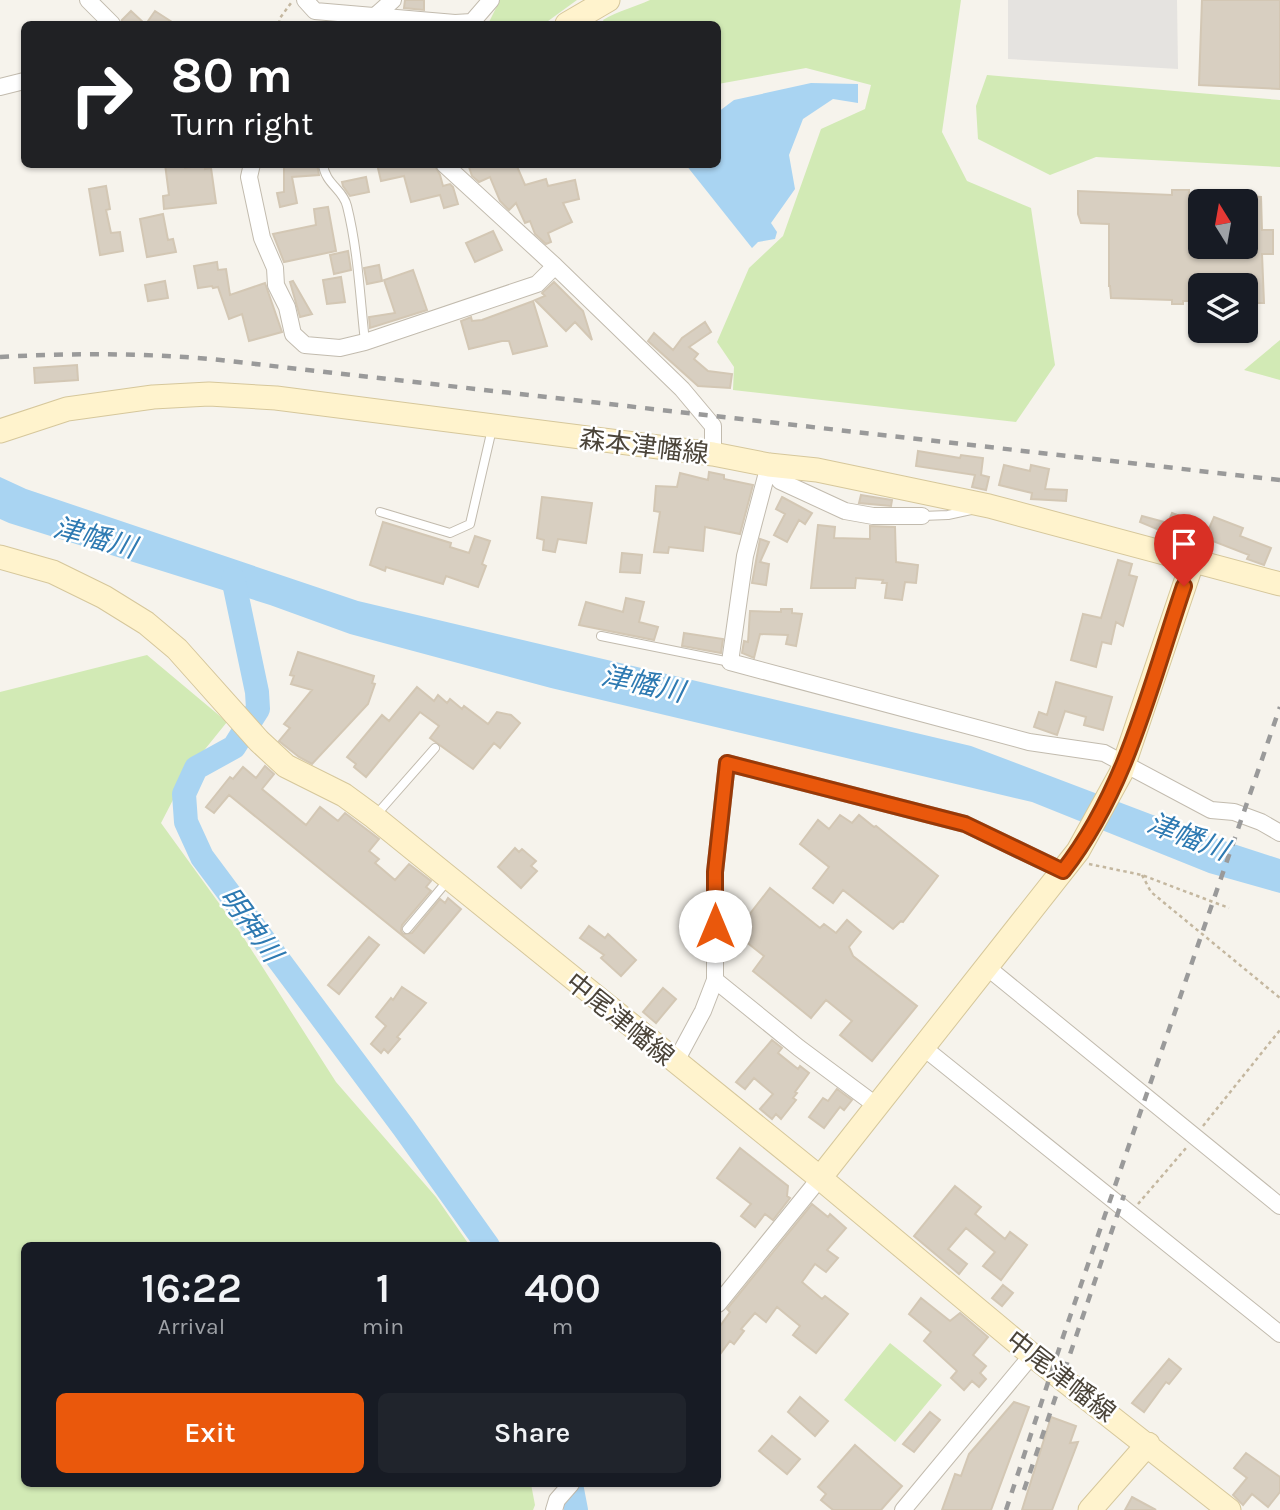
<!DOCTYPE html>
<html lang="en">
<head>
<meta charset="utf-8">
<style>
	:root { --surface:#171b24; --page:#20242c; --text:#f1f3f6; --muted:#9ea1a6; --accent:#ea580c }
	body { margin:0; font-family:Karla,"Noto Sans JP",sans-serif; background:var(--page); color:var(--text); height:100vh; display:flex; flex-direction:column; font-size:26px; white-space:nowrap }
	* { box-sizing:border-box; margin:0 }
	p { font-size:23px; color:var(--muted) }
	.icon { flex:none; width:38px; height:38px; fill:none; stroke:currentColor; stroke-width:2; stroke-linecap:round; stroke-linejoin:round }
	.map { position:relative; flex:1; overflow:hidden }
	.sheet { position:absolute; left:21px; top:1242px; width:700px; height:245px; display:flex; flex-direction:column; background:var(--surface); border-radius:10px; box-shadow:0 2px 5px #0004 }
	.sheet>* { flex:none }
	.guide { position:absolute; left:21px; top:21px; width:700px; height:147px; border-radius:10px; box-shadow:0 2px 5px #0004; background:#202124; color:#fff; overflow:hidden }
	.needle { width:46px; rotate:349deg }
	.buttons { position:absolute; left:1188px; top:189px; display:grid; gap:14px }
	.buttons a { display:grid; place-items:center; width:70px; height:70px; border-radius:10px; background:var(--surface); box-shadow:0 2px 5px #0004; font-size:35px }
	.pin { position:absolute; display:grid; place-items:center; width:60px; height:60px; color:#fff; margin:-72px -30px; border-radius:50% 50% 50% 0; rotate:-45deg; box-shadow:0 0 7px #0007 }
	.pin .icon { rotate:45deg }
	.me { position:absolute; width:77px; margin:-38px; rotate:0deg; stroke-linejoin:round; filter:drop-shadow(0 0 5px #0008) }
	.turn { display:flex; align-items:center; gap:24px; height:147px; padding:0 35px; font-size:32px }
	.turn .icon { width:91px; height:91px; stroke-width:2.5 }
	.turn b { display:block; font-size:49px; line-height:60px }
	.eta { display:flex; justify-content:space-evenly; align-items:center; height:119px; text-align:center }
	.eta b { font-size:42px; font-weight:600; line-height:49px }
	.primary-button { display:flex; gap:14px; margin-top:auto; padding:14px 35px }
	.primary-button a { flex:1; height:80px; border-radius:10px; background:var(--accent); color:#fff; font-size:28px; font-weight:600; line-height:80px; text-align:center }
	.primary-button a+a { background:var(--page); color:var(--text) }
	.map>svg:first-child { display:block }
</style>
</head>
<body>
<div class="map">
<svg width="1280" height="1510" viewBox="0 0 1280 1510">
	<rect width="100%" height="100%" fill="#f6f3ec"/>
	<!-- green -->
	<path fill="#d2eab5" d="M 500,0 L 577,0 L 544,24 L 488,24 Z
		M 650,0 L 961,0 L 942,132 L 967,181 L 1031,208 L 1055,365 L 1016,422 L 733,390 L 734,367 L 717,342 L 749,268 L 783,236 L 821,129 L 865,109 L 871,85 L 806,68 L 718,84 L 718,24 L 605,24 L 603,20 C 618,11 635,7 650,0 Z
		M 987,75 L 1280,100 L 1280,167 L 1096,157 L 1050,175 L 978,139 L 976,106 Z
		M 1280,340 L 1280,380 L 1244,370 Z
		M 147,655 L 227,722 L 189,769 L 161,823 L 242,935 L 336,1082 L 436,1197 L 470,1246 L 24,1246 L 24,1484 L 531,1484 L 535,1505 L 533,1510 L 0,1510 L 0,692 Z
		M 890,1343 L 942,1385 L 895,1442 L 844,1400 Z"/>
	<!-- parking -->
	<path fill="#e5e3e0" d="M 1008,0 L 1177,0 L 1178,69 L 1008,59 Z"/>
	<!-- water -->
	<path fill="#a9d4f2" d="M 811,83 L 858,84 L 858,103 L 833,99 L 803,119 L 789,155 L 795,189 L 771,223 L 777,232 L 775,239 L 758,242 L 752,248 L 686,165 L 718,164 L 718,112 L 734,100 Z
		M 0,477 L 26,489 L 358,601 L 971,746 L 1203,834 L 1280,859 L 1280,893 L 1209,873 L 1032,802 L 551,688 L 350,634 L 270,605 L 9,523 L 0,519 Z"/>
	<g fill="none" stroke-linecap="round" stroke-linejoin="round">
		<!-- river -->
		<path stroke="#a9d4f2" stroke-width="24" d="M 233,578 L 257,692 L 258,709 L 234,747 L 196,768 L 184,794 L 186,822 L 202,857 L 404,1128 L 488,1246
			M 571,1484 L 576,1510"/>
	</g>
	<!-- building -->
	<path fill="#d8cfc1" stroke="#d3c7b4" stroke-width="2" d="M 405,0 L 424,0 L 424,10 L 404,8 Z
		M 1202,0 L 1280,0 L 1280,89 L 1199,85 Z
		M 131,11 L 145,24 L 122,24 L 122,20 Z
		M 155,11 L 175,24 L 146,24 Z
		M 165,164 L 184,164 L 185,168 L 205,165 L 205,169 L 211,168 L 216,203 L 164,209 L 163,196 L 169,195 Z
		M 284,164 L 317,164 L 319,175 L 292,177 L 297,203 L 280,207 L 277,193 L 284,192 Z
		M 377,164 L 434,164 L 440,175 L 443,186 L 450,184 L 453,187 L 458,204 L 444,208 L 440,195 L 411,202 L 404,176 L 381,181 Z
		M 468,164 L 516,164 L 525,185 L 546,179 L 548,186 L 575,180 L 579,199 L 563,203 L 572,222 L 548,233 L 551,242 L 546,244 L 535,234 L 530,221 L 525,223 L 516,203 L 509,210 L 500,201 L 490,177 L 479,182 L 472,176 Z
		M 366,177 L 369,192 L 350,196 L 343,186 L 342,182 Z
		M 106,186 L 110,209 L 106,210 L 111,233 L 120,232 L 123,251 L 100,255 L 89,189 Z
		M 1172,190 L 1189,190 L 1189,195 L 1200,195 L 1200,247 L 1246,247 L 1246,196 L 1261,197 L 1262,230 L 1273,230 L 1273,254 L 1262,254 L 1264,303 L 1246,303 L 1246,285 L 1200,285 L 1200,301 L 1183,301 L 1183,304 L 1172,304 L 1172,300 L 1111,298 L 1110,286 L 1109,286 L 1109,224 L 1081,223 L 1078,214 L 1078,191 L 1172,195 Z
		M 328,207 L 336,251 L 284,262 L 273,234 L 316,225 L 314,209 Z
		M 163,214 L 168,240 L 173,239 L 176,252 L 147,257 L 140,219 Z
		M 493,231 L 502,250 L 475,262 L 466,243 Z
		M 348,251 L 351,270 L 334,274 L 330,255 Z
		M 217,262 L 218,270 L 226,269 L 230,295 L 265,283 L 282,332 L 249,341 L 242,314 L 229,319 L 218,287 L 213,288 L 212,286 L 198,288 L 194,266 Z
		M 379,265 L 382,281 L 367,284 L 364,268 Z
		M 413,270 L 427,310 L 370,328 L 369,317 L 395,313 L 384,280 Z
		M 341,277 L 345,302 L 327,304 L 323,280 Z
		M 165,281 L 168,298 L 148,301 L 145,285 Z
		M 293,281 L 312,314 L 300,317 L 290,282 Z
		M 554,282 L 583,311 L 592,340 L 575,322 L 566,331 L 535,300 L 545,296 L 542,293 Z
		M 533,301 L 547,346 L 513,354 L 509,341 L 502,341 L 469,349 L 461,321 L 471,317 L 472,321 L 482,320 Z
		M 705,322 L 711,332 L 689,347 L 698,354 L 694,359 L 708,371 L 732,374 L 730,388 L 698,386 L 648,341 L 654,333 L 673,350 L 682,338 Z
		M 77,365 L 78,380 L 35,383 L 34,368 Z
		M 918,451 L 960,458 L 961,455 L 983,458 L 981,475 L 989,477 L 986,490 L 972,487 L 975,475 L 916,466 Z
		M 1004,465 L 1030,471 L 1031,465 L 1049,469 L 1045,489 L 1067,490 L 1066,501 L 1031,499 L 1032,493 L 999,485 Z
		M 709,472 L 724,475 L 724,479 L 753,485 L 740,534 L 705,527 L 703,551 L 669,547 L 668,553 L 654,552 L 660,512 L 654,511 L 656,486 L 677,487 L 680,473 L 708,480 Z
		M 861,495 L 892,500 L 891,506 L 859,503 Z
		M 542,497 L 592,503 L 586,543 L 558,539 L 555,552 L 543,550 L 544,540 L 537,538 Z
		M 782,497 L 812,513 L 805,524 L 799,520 L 787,542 L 774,535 L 785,514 L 776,509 Z
		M 1172,513 L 1185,518 L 1179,533 L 1173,530 L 1171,535 L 1140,522 L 1142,516 L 1168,523 Z
		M 1214,517 L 1243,528 L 1240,536 L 1271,548 L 1264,565 L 1247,559 L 1249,555 L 1205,538 Z
		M 383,522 L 451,543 L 450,547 L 469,553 L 475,536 L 490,541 L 482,564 L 486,566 L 478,587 L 446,576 L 443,584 L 386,567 L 385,571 L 370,565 Z
		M 818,525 L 835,527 L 834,538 L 870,539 L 870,526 L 895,527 L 896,562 L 918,565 L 916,583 L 905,582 L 902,600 L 885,598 L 887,583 L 882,583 L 883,580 L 856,578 L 855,588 L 811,588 Z
		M 760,539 L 769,542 L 760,562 L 769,564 L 766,585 L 752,583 Z
		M 622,553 L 642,555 L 640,573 L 620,572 Z
		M 1118,560 L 1132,564 L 1129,575 L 1137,577 L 1123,626 L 1116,622 L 1111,644 L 1102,642 L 1096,667 L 1071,660 L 1083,614 L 1101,618 Z
		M 626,598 L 644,602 L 639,622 L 658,627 L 654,640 L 579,625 L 586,602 L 623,612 Z
		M 781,609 L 792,609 L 792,613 L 802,614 L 796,646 L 786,644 L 788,635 L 760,634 L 754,658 L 742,653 L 744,641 L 748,642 L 750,611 L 781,612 Z
		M 684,633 L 723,639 L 721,653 L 682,646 Z
		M 298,652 L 374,676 L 372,683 L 375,684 L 368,704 L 312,764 L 299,757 L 279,741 L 290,728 L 284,724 L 312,690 L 291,684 L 294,676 L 290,675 Z
		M 1056,682 L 1112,697 L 1103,730 L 1084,725 L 1086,717 L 1065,711 L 1057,735 L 1034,727 L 1039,712 L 1047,715 Z
		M 417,687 L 434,701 L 438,695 L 447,703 L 450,699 L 462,709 L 464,706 L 488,724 L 497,712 L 511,715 L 520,723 L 500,748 L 494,743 L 473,769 L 430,738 L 439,726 L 420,712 L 366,777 L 354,767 L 356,764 L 347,757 L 382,715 L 389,721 Z
		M 265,766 L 274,774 L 262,789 L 306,825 L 320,807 L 338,821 L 345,813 L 379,839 L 369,851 L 379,859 L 375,863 L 395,880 L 409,864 L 431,881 L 426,887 L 431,891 L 402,925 L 401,931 L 403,934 L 412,933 L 440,899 L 445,903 L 448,898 L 461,909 L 424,953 L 229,795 L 214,813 L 206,807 L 230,777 L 233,779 L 243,767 L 256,778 Z
		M 840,815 L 852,823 L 859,815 L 874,827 L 876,826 L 938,876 L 903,922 L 901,921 L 893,929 L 843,890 L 833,903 L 813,888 L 829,867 L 800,844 L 818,820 L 829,829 Z
		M 515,848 L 519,852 L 522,849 L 536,861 L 531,866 L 537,871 L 521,888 L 498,867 Z
		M 770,888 L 820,928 L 824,924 L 836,933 L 847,920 L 861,932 L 849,947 L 853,956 L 917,1006 L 872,1061 L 840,1035 L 852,1021 L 826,1000 L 811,1018 L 753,971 L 764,956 L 735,933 Z
		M 589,926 L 605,938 L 608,934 L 636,960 L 621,976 L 601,958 L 604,955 L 580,938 Z
		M 369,937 L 379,945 L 339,994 L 328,985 Z
		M 402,987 L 426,1003 L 397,1037 L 400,1039 L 388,1053 L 384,1049 L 381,1053 L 371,1044 L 386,1026 L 376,1017 L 391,998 L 393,1000 Z
		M 663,988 L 676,999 L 656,1023 L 643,1012 Z
		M 772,1040 L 782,1048 L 778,1053 L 798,1069 L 800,1066 L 809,1073 L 795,1092 L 797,1093 L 793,1098 L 796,1100 L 781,1119 L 776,1114 L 772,1119 L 760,1109 L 773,1094 L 754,1078 L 745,1089 L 736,1082 Z
		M 837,1089 L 852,1100 L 844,1110 L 840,1107 L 824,1128 L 809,1117 L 823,1098 L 828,1101 Z
		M 740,1148 L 788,1186 L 787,1196 L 790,1198 L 773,1220 L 765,1214 L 755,1227 L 741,1216 L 751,1204 L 717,1178 Z
		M 955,1186 L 981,1207 L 975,1214 L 1005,1239 L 1010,1232 L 1027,1245 L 1001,1280 L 983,1266 L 995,1252 L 966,1228 L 948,1249 L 967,1264 L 959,1274 L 914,1236 Z
		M 812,1204 L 828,1217 L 830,1214 L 846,1228 L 827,1250 L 838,1258 L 826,1272 L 815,1264 L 802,1282 L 822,1299 L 825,1296 L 848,1314 L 816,1353 L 793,1335 L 800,1326 L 777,1307 L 766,1322 L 755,1313 L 741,1329 L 744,1331 L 734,1344 L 730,1341 L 718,1357 L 718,1329 L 730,1312 L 727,1309 Z
		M 1003,1285 L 1013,1293 L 1002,1306 L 992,1298 Z
		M 921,1298 L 950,1321 L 960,1313 L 988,1337 L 973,1355 L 986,1366 L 980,1373 L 986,1379 L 979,1387 L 972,1381 L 964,1390 L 951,1378 L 957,1371 L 924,1341 L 931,1332 L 909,1314 Z
		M 1169,1359 L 1181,1369 L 1169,1384 L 1166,1382 L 1144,1412 L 1132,1403 Z
		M 800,1397 L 828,1421 L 815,1436 L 788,1412 Z
		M 1014,1402 L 1029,1407 L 991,1510 L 942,1510 L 955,1474 L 961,1476 L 969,1454 Z
		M 930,1412 L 940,1420 L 914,1452 L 903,1444 Z
		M 1051,1417 L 1076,1426 L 1070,1443 L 1078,1442 L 1052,1510 L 1022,1510 Z
		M 772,1436 L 800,1459 L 787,1474 L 759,1451 Z
		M 855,1445 L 902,1486 L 881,1510 L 833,1510 L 821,1500 L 826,1494 L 818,1487 Z
		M 1246,1453 L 1280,1477 L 1280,1492 L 1268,1507 L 1252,1494 L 1243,1505 L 1233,1495 L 1247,1478 L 1234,1468 Z
		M 1132,1497 L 1156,1510 L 1125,1510 Z"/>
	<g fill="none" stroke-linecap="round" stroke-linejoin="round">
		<!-- lane casing -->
		<g stroke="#c2bbae" stroke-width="10">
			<path id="lane" d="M 323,164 C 325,184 343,189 347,206 C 358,250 360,297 365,342
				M 380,512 L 450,533 L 470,524 L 492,429
				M 922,516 L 948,515 L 971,510
				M 601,636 L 730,662
				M 376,815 L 435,748
				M 407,929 L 449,879"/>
		</g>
		<!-- street casing -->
		<g stroke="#c2bbae" stroke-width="18">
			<path id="street" d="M 88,0 L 112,24
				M 305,0 L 315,11 L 455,23 L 472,22 L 491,0
				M 374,17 L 393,0
				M 0,87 L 24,81
				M 252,164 L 249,177 L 262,238 L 275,268 L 276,285 L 287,307 L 293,334 L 305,345 L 340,348 L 365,342 L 537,284 L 555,266
				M 444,164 L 555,266 L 682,389 L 713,426 L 713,454
				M 769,465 L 745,556 L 730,662 L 1029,742 L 1104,753 L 1211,810 L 1234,812 L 1261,822 L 1280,833
				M 769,465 L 780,481 L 845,511 L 873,516 L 922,516
				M 988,968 L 1280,1206
				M 715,980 L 799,1048 L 877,1106
				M 924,1048 L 1280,1334
				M 675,1063 L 703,1011 L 715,980 L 715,872 L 727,763 L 965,824 L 1063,871
				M 718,1304 L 820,1178
				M 554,1510 L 557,1500 L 571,1484
				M 903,1510 L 1032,1355"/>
		</g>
		<!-- secondary casing -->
		<g stroke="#d6c79b" stroke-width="25">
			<path id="secondary" d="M 567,24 L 608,0
				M 0,431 L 67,409 L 153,397 L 209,394 L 276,398 L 713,454 L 769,465 L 817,470 L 989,506 L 1280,584
				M 0,557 L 53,572 L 104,597 L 146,623 L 177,649 L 259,741 L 286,766 L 344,795 L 374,817 L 820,1178 L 1032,1355 L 1229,1510
				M 820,1178 L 1078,851 L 1121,773 L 1193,560
				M 1090,1510 L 1148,1444"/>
		</g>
		<!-- path -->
		<path stroke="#c4b79f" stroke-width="2.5" stroke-dasharray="3.5 3.5" stroke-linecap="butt" d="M 279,24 L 280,18 L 291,3
			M 1089,864 L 1142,875 L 1229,908
			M 1142,875 L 1151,892 L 1280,998
			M 1203,1126 L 1280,1030
			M 1138,1204 L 1186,1148"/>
		<!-- lane -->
		<use href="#lane" stroke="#fff" stroke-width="8"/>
		<!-- street -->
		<use href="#street" stroke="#fff" stroke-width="16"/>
		<!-- secondary -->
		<use href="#secondary" stroke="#fff3cd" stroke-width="23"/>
		<!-- rail -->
		<path stroke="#9a9a9a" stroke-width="4.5" stroke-dasharray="9 9" stroke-linecap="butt" d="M 0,357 C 71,353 140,353 211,359 L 1280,480
			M 1024,1490 L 1124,1195
			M 1006,1510 L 1064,1334 L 1280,707"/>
	</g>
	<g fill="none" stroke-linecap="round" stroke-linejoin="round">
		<!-- route casing -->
		<g stroke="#983908" stroke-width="18">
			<path id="route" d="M 715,926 L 715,872 L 727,763 L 965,824 L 1063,871 C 1127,789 1151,683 1184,586"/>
		</g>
		<!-- route -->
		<use href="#route" stroke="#ea580c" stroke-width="12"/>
	</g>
	<g text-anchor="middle" stroke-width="5" stroke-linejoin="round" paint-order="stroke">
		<!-- street labels -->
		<g font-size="26" fill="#4b4439" stroke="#fff">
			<text transform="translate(644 446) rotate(7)" y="9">森本津幡線</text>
			<text transform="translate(620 1019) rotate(39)" y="9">中尾津幡線</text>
			<text transform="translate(1061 1376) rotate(38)" y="9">中尾津幡線</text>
		</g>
		<!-- water labels -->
		<g font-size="28" font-style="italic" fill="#2e7ab2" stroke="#fff">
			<text transform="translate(95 537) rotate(15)" y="10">津幡川</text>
			<text transform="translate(643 683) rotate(12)" y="10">津幡川</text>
			<text transform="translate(1188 836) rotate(21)" y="10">津幡川</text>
			<text transform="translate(251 924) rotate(54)" y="10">明神川</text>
		</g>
	</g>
</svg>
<div class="buttons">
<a><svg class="needle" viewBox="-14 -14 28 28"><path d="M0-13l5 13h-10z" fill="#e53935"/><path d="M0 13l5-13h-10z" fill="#9ea1a6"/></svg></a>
<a><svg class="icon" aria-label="layers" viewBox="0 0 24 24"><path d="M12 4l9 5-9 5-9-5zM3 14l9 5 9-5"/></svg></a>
</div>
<div class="pin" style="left:1184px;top:586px;background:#d93025"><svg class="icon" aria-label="arrive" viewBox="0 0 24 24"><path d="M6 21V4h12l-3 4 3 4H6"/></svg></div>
<svg class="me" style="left:715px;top:926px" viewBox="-20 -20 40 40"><circle r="19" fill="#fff"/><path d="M0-13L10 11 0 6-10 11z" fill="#ea580c"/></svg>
<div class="guide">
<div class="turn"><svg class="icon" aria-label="right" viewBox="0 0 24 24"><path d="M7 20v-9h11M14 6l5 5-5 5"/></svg><div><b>80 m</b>Turn right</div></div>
</div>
<section class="sheet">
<div class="eta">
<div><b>16:22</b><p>Arrival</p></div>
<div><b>1</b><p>min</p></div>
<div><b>400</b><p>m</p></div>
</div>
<div class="primary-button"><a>Exit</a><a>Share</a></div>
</section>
</div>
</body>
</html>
